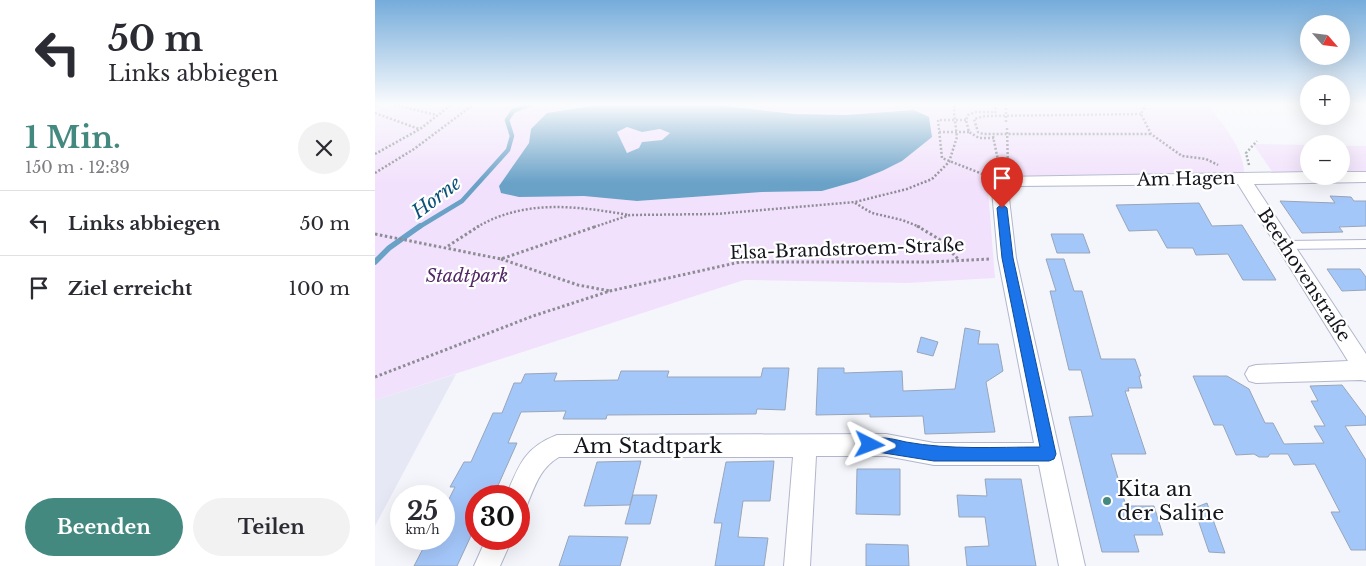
<!DOCTYPE html>
<html lang="de">
<head>
<meta charset="utf-8">
<style>
	:root { --surface:#fff; --page:#f2f2f3; --text:#2b2b33; --muted:#7c7c81; --line:#e1e1e2; --accent:#43897f }
	body { margin:0; font-family:"Libre Baskerville",serif; background:var(--page); color:var(--text); height:100vh; display:flex; flex-direction:column; font-size:19px; white-space:nowrap }
	* { box-sizing:border-box; margin:0 }
	p { font-size:16px; color:var(--muted) }
	.icon { flex:none; width:28px; height:28px; fill:none; stroke:currentColor; stroke-width:2; stroke-linecap:round; stroke-linejoin:round }
	.map { position:relative; flex:1; overflow:hidden }
	.side { display:flex; flex-direction:column; background:var(--surface); width:375px }
	.side>* { flex:none }
	.banner { background:#fff; color:var(--text); overflow:hidden }
	.needle { width:32px; rotate:118deg }
	.tools { position:absolute; left:925px; top:15px; display:grid; gap:10px }
	.tools a { display:grid; place-items:center; width:50px; height:50px; border-radius:50%; background:var(--surface); box-shadow:0 5px 20px #0002; font-size:25px }
	.speed { position:absolute; left:15px; top:485px; display:flex; gap:10px; font-size:25px; font-weight:700; text-align:center }
	.speed>* { display:grid; place-content:center; width:65px; height:65px; border-radius:50%; background:var(--surface); box-shadow:0 5px 20px #0002; line-height:1 }
	.speed small { font-size:12px; font-weight:400 }
	.speed .limit { border:8px solid #d22; background:#fff; color:#111 }
	.pin { position:absolute; display:grid; place-items:center; width:42px; height:42px; color:#fff; margin:-51px -21px; border-radius:50% 50% 50% 0; rotate:-45deg; box-shadow:0 0 5px #0007 }
	.pin .icon { rotate:45deg }
	.me { position:absolute; width:55px; margin:-28px; rotate:93deg; stroke-linejoin:round; filter:drop-shadow(0 0 4px #0008) }
	.turn { display:flex; align-items:center; gap:18px; height:105px; padding:0 25px; font-size:22px }
	.turn .icon { width:65px; height:65px; stroke-width:2.5 }
	.turn b { display:block; font-size:35px; line-height:42px }
	.round { display:grid; place-items:center; flex:none; width:52px; height:52px; border-radius:26px; background:var(--page) }
	.summary { display:flex; align-items:center; justify-content:space-between; height:85px; padding:0 25px }
	h1 { font-size:30px; font-weight:700; line-height:38px; color:var(--accent) }
	.primary-button { display:flex; gap:10px; margin-top:auto; padding:10px 25px }
	.primary-button a { flex:1; height:58px; border-radius:30px; background:var(--accent); color:#fff; font-size:20px; font-weight:700; line-height:58px; text-align:center }
	.primary-button a+a { background:var(--page); color:var(--text) }
	ul { padding:0; list-style:none }
	li { display:flex; align-items:center; gap:15px; height:65px; padding:0 25px; border-top:1px solid var(--line) }
	li div { flex:1 }
	li b { display:block; font-size:19px }
	li em { font-style:normal }
	main { display:flex; flex:1; min-height:0 }
	.map>svg:first-child { display:block }
</style>
</head>
<body>
<main>
<section class="side">
<div class="banner">
<div class="turn"><svg class="icon" aria-label="left" viewBox="0 0 24 24"><path d="M17 20v-9H6M10 6l-5 5 5 5"/></svg><div><b>50 m</b>Links abbiegen</div></div>
</div>
<div class="summary"><div><h1>1 Min.</h1><p>150 m · 12:39</p></div><a class="round"><svg class="icon" aria-label="close" viewBox="0 0 24 24"><path d="M6 6l12 12M18 6L6 18"/></svg></a></div>
<ul>
<li><svg class="icon" aria-label="left" viewBox="0 0 24 24"><path d="M17 20v-9H6M10 6l-5 5 5 5"/></svg><div><b>Links abbiegen</b></div><em>50 m</em></li>
<li><svg class="icon" aria-label="arrive" viewBox="0 0 24 24"><path d="M6 21V4h12l-3 4 3 4H6"/></svg><div><b>Ziel erreicht</b></div><em>100 m</em></li>
</ul>
<div class="primary-button"><a>Beenden</a><a>Teilen</a></div>
</section>
<div class="map">
<svg width="991" height="566" viewBox="0 0 991 566">
	<rect width="100%" height="100%" fill="#f5f6fb"/>
	<!-- built -->
	<path fill="#e6e9f5" d="M 81,374 L 0,526 L 0,400 Z"/>
	<!-- green -->
	<path fill="#f2e1fc" d="M 0,104 L 230,104 L 173,113 L 156,129 L 154,143 L 124,186 L 262,201 L 387,192 L 447,191 L 482,181 L 507,171 L 539,110 L 471,115 L 419,114 L 334,104 L 833,104 C 846,124 869,147 869,172 L 612,177 L 620,278 L 532,283 L 369,280 L 0,400 Z
		M 252,127 L 267,132 L 285,129 L 295,133 L 287,140 L 267,142 L 264,149 L 252,153 L 242,132 Z
		M 878,144 L 934,145 L 934,172 L 898,173 Z
		M 966,146 L 991,146 L 991,171 L 966,172 Z"/>
	<!-- water -->
	<path fill="#69a1c7" fill-rule="evenodd" d="M 230,104 L 334,104 L 419,114 L 471,115 L 539,110 L 554,117 L 557,137 L 527,161 L 507,171 L 482,181 L 447,191 L 387,192 L 262,201 L 209,196 L 144,197 L 126,193 L 124,186 L 154,143 L 156,129 L 172,113 ZM 252,127 L 267,132 L 285,129 L 295,133 L 287,140 L 267,142 L 264,148 L 252,153 L 242,132 Z"/>
	<g fill="none" stroke-linecap="round" stroke-linejoin="round">
		<!-- stream-far1 -->
		<path stroke="#69a1c7" stroke-width="4.5" d="M 44,227 L 87,201 L 133,150 L 137,136 L 132,120 L 138,111 L 157,104"/>
		<!-- stream -->
		<path stroke="#69a1c7" stroke-width="5.5" d="M 0,262 L 14,248 L 45,226"/>
	</g>
	<!-- building -->
	<path fill="#a4c7fa" stroke="#98a5b9" d="M 955,196 L 976,197 L 979,201 L 991,201 L 991,226 L 964,227 L 968,232 L 927,233 L 905,201 L 960,203 Z
		M 824,203 L 837,226 L 867,225 L 901,280 L 868,280 L 853,254 L 821,255 L 818,248 L 792,248 L 782,230 L 754,231 L 741,205 Z
		M 676,234 L 708,234 L 715,253 L 682,253 Z
		M 671,259 L 689,259 L 699,291 L 707,291 L 726,359 L 760,359 L 766,376 L 764,376 L 767,388 L 753,388 L 754,391 L 750,391 L 771,454 L 736,454 L 751,506 L 779,506 L 788,535 L 759,535 L 764,552 L 727,552 L 694,417 L 718,416 L 706,370 L 694,370 L 675,291 L 681,291 Z
		M 952,269 L 985,269 L 991,277 L 991,290 L 967,291 Z
		M 590,328 L 605,331 L 603,344 L 623,344 L 628,371 L 611,382 L 620,432 L 550,434 L 548,416 L 495,417 L 495,414 L 441,415 L 443,368 L 469,368 L 469,373 L 527,371 L 528,391 L 580,389 Z
		M 546,337 L 563,342 L 558,356 L 542,352 Z
		M 388,368 L 414,368 L 410,410 L 382,409 L 381,414 L 232,415 L 231,419 L 188,419 L 191,411 L 146,412 L 133,443 L 142,443 L 121,490 L 111,489 L 107,496 L 101,496 L 101,525 L 82,566 L 39,566 L 53,539 L 69,539 L 69,509 L 80,487 L 75,487 L 89,462 L 96,462 L 118,413 L 127,413 L 139,383 L 146,383 L 150,374 L 182,373 L 179,381 L 243,380 L 246,371 L 294,371 L 292,377 L 386,377 Z
		M 818,376 L 852,376 L 874,389 L 890,423 L 898,423 L 909,444 L 949,443 L 939,426 L 950,426 L 936,401 L 943,401 L 935,386 L 967,385 L 991,417 L 991,425 L 970,426 L 991,460 L 991,550 L 976,550 L 956,512 L 965,512 L 940,464 L 919,465 L 913,454 L 895,454 L 893,457 L 884,457 L 879,454 L 861,455 L 848,425 L 839,425 Z
		M 266,461 L 255,505 L 209,506 L 222,462 Z
		M 399,461 L 395,501 L 368,501 L 363,537 L 393,538 L 389,566 L 340,566 L 347,523 L 339,523 L 351,462 Z
		M 482,469 L 525,469 L 525,515 L 481,514 Z
		M 610,479 L 646,479 L 661,566 L 592,566 L 590,547 L 614,546 L 610,517 L 584,517 L 582,495 L 612,496 Z
		M 258,495 L 282,495 L 275,524 L 250,524 Z
		M 832,503 L 850,553 L 834,552 L 819,508 Z
		M 194,536 L 253,537 L 245,566 L 184,566 Z
		M 491,544 L 533,545 L 534,566 L 491,566 Z"/>
	<g fill="none" stroke-linecap="round" stroke-linejoin="round">
		<!-- service casing -->
		<g stroke="#b1b6cc" stroke-width="2">
			<path id="service" d="M 991,240 L 991,248 L 910,249 L 905,245 L 910,241 Z"/>
		</g>
		<!-- minor casing -->
		<g stroke="#b1b6cc" stroke-width="2">
			<path id="minor" d="M 934,172 L 934,176 L 966,176 L 966,172 L 991,172 L 991,182 L 879,184 L 991,354 L 991,381 L 986,380 L 881,383 L 874,381 L 870,374 L 874,367 L 881,365 L 973,361 L 863,184 L 636,186 L 633,190 L 641,258 L 710,566 L 684,566 L 664,465 L 559,465 L 511,456 L 441,456 L 435,566 L 409,566 L 418,457 L 184,457 C 165,468 160,486 152,505 L 144,508 L 144,496 L 131,496 C 144,465 149,448 182,435 L 511,434 L 559,443 L 659,443 L 623,258 L 617,190 L 625,177 Z
				M 111,539 L 137,539 L 125,566 L 99,566 Z"/>
		</g>
		<!-- path-far1 -->
		<path stroke="#8c8d94" stroke-width="2.5" stroke-dasharray="2 2" stroke-linecap="butt" d="M 15,104 L 62,115
			M 631,104 L 631,122
			M 771,104 L 766,114 L 776,134 L 807,156 L 831,159 L 843,165
			M 0,107 L 5,104
			M 0,113 L 44,129
			M 620,113 L 621,104
			M 766,114 L 610,116 L 599,119 L 603,132 L 608,134 L 776,134
			M 591,120 L 563,120 L 567,158 L 615,177
			M 632,128 L 633,169
			M 564,132 L 594,132
			M 618,136 L 625,170
			M 619,138 L 604,138 L 594,132 L 591,120 L 593,115 L 600,112 L 620,112
			M 0,154 L 45,129 L 77,104
			M 874,165 L 871,153 L 882,141
			M 0,173 L 39,149 L 99,104
			M 480,203 L 497,213 L 527,220 L 545,227
			M 102,227 C 150,199 201,206 254,215
			M 219,227 L 255,215 L 341,214 L 480,202 L 532,189 L 557,179 L 574,162 L 582,137 L 579,113 L 580,104"/>
		<!-- path -->
		<path stroke="#8c8d94" stroke-width="3" stroke-dasharray="2.5 2.5" stroke-linecap="butt" d="M 542,226 L 564,239 L 584,260
			M 0,234 L 126,259 L 222,226
			M 73,246 L 104,226
			M 126,259 L 203,285 L 235,291
			M 0,377 L 158,316 L 235,291 L 365,262 L 556,262 L 614,259"/>
		<!-- service -->
		<use href="#service" fill="#fff" fill-rule="evenodd"/>
		<!-- minor -->
		<use href="#minor" fill="#fff" fill-rule="evenodd"/>
	</g>
	<!-- sky -->
	<linearGradient id="sky" x2="0" y2="1"><stop stop-color="#75acdb"/><stop offset="0.57" stop-color="#fafbfd"/><stop offset="1" stop-color="#fafbfd" stop-opacity="0"/></linearGradient>
	<rect width="991" height="183" fill="url(#sky)"/>
	<!-- route -->
	<path fill="#1a73e8" stroke="#114b97" d="M 627,204 L 632,208 L 638,258 L 681,454 L 679,459 L 674,461 L 559,461 L 490,450 L 488,445 L 490,440 C 503,435 518,439 531,442 C 575,450 621,447 665,447 L 627,258 L 622,208 Z"/>
	<!-- markers -->
	<circle fill="#43897f" stroke="#fff" stroke-width="2" cx="732" cy="501" r="5"/>
	<g text-anchor="middle" stroke-width="4.5" stroke-linejoin="round" paint-order="stroke">
		<!-- street labels -->
		<g font-size="18" fill="#14161e" stroke="#fff">
			<text transform="translate(811 179) rotate(-1)" y="6">Am Hagen</text>
			<text transform="translate(472 249) rotate(-2)" y="6">Elsa-Brandstroem-Straße</text>
			<text transform="translate(929 275) rotate(57)" y="6">Beethovenstraße</text>
		</g>
		<!-- park labels -->
		<g font-size="18" font-style="italic" fill="#522866" stroke="#fff">
			<text x="92" y="282">Stadtpark</text>
		</g>
		<!-- water labels -->
		<g font-size="19" font-style="italic" fill="#0c5278" stroke="#fff">
			<text transform="translate(61 197) rotate(-37)" y="7">Horne</text>
		</g>
		<!-- near-street labels -->
		<g font-size="21" fill="#14161e" stroke="#fff">
			<text x="273" y="453">Am Stadtpark</text>
		</g>
		<!-- near-poi labels -->
		<g font-size="21" fill="#14161e" stroke="#fff" text-anchor="start">
			<text x="742" y="496">Kita an<tspan x="742" dy="24">der Saline</tspan></text>
		</g>
	</g>
</svg>
<div class="tools">
<a><svg class="needle" viewBox="-14 -14 28 28"><path d="M0-13l5 13h-10z" fill="#e53935"/><path d="M0 13l5-13h-10z" fill="#7c7c81"/></svg></a>
<a>+</a>
<a>−</a>
</div>
<div class="speed"><div>25<small>km/h</small></div><div class="limit">30</div></div>
<div class="pin" style="left:627px;top:208px;background:#d93025"><svg class="icon" aria-label="arrive" viewBox="0 0 24 24"><path d="M6 21V4h12l-3 4 3 4H6"/></svg></div>
<svg class="me" style="left:495px;top:445px" viewBox="-20 -20 40 40"><path d="M0-17L14 15 0 8-14 15z" fill="#1a73e8" stroke="#fff" stroke-width="4"/></svg>
</div>
</main>
</body>
</html>
